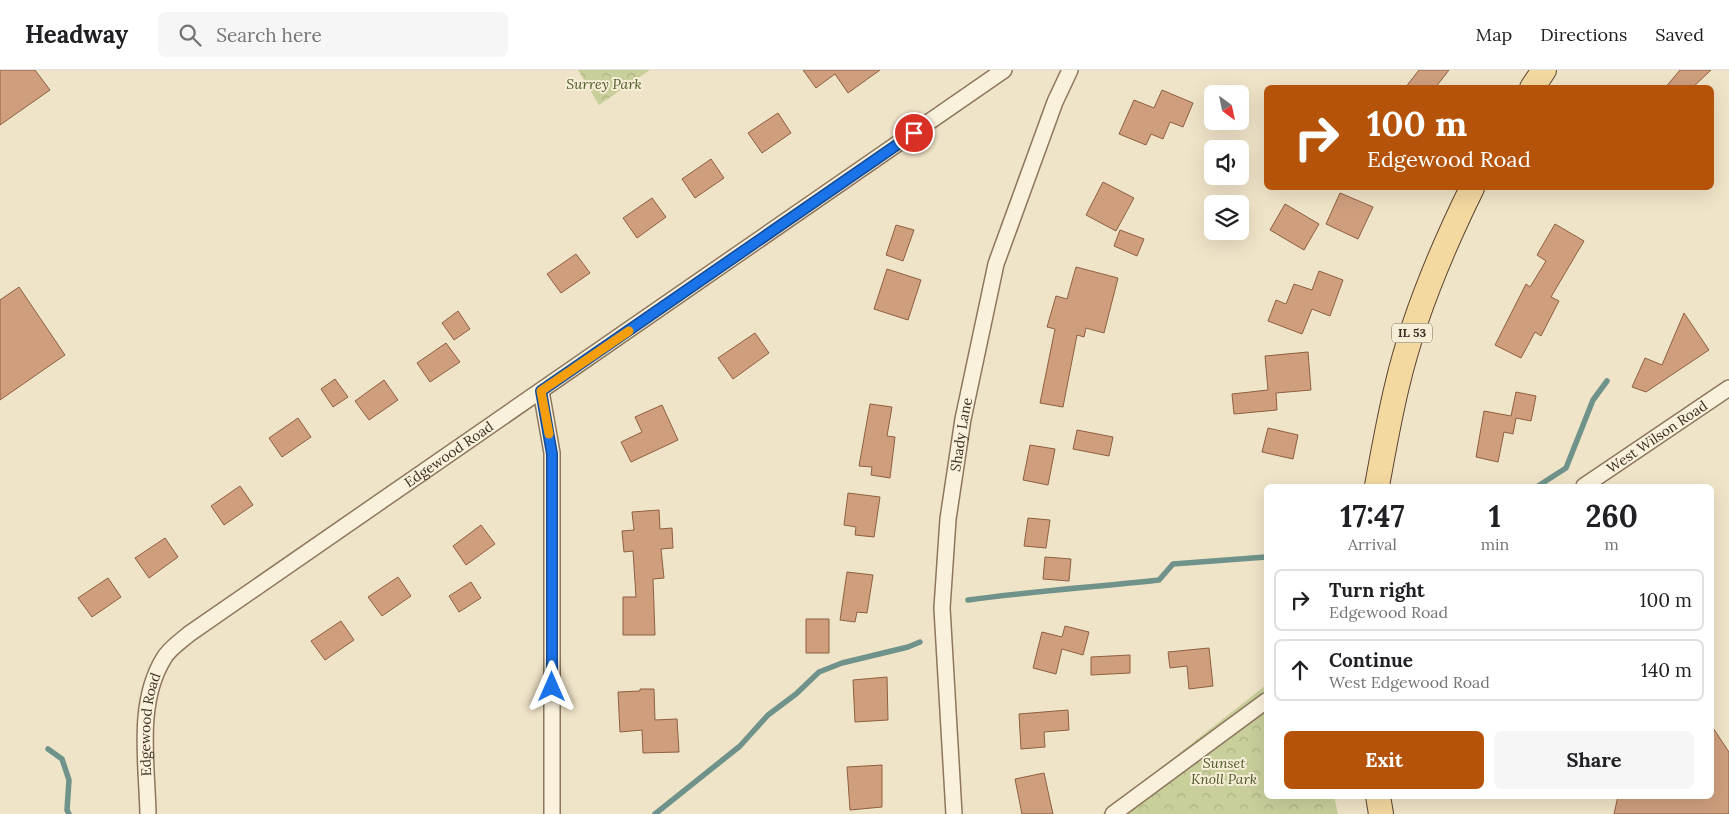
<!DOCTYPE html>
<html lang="en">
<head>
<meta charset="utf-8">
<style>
	:root { --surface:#fff; --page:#f6f6f6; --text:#202124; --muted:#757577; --line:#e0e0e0; --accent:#b45309 }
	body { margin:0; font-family:Lora,serif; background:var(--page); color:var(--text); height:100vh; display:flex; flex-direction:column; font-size:19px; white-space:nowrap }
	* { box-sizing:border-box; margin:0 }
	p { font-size:16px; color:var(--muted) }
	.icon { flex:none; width:28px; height:28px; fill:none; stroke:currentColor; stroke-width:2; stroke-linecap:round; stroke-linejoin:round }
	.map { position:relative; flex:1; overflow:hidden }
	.details { position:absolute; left:1264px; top:414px; width:450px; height:315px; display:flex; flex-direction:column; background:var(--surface); border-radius:8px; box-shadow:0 5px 20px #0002 }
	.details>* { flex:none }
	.top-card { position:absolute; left:1264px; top:15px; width:450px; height:105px; border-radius:8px; box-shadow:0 5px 20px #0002; background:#b45309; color:#fff; overflow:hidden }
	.needle { width:32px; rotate:147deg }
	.buttons { position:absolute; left:1204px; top:15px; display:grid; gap:10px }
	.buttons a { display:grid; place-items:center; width:45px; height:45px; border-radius:8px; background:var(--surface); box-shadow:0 5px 20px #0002; font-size:25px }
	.pin { position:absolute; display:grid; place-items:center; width:42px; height:42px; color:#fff; margin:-21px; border:2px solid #fff; border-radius:50%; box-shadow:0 1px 5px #0007 }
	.me { position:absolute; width:55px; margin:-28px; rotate:0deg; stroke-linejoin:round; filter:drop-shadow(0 0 4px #0008) }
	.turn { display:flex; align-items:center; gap:18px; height:105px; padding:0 20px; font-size:22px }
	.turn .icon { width:65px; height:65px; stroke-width:2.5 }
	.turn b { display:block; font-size:35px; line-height:42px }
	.eta { display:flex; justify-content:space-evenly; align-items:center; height:85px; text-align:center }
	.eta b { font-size:30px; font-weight:700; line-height:35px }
	.action { display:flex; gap:10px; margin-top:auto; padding:10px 20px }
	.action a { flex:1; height:58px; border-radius:8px; background:var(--accent); color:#fff; font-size:20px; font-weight:700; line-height:58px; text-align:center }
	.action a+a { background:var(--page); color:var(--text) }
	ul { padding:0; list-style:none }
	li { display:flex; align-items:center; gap:15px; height:62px; margin:0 10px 8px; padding:0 10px; border:2px solid var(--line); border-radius:8px }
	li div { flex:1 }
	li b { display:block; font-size:19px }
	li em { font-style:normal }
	header { display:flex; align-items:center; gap:30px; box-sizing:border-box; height:70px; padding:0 25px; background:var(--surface); border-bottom:1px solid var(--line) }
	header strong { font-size:24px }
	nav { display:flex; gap:28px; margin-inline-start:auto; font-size:18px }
	.search { width:350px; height:45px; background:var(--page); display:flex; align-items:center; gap:12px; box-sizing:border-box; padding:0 18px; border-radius:8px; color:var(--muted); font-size:19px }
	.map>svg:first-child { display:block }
</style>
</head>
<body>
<header>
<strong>Headway</strong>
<div class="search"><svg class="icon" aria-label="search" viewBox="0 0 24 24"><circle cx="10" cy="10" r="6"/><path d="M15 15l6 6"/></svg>Search here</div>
<nav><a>Map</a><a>Directions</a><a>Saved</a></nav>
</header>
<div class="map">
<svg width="1729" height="744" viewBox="0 0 1729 744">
	<defs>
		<pattern id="forest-crowns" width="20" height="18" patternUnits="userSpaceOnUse" patternTransform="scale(1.25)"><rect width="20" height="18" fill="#c9cf9b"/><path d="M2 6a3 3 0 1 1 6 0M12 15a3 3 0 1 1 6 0" fill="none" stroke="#aeb285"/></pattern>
	</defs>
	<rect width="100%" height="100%" fill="#f0e4c8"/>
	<!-- forest -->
	<path fill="url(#forest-crowns)" d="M 578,0 L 650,0 L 599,35 Z
		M 1266,615 L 1266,726 L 1334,726 L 1338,744 L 1102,744 Z"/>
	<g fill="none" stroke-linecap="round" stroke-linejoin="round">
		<!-- stream -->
		<path stroke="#6f938a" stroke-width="5.5" d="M 1538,416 L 1566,398 L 1593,330 L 1607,311
			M 968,530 C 1032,521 1095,517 1159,510 L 1173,494 L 1266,487
			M 48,679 L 62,689 L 69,710 L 67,740 L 69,744
			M 655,744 L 740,676 L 768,645 L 796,624 L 819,602 L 842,593 L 908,577 L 920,572"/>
	</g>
	<!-- building -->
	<path fill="#cf9f7d" stroke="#8d5f41" d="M 0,0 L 35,0 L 50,20 L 0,55 Z
		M 803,0 L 880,0 L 848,23 L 835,4 L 816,18 Z
		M 1419,0 L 1449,0 L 1435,18 L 1405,18 Z
		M 1680,0 L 1711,0 L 1692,18 L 1665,18 Z
		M 1162,20 L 1193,33 L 1183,57 L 1170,52 L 1163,69 L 1151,64 L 1146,75 L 1119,64 L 1134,30 L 1154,38 Z
		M 778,43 L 791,63 L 762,83 L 748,63 Z
		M 711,89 L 724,108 L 695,128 L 682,109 Z
		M 1103,112 L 1134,128 L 1116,161 L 1086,145 Z
		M 1340,123 L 1373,137 L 1358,169 L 1326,154 Z
		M 652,128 L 666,147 L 637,168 L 623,148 Z
		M 1285,134 L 1319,154 L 1304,180 L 1270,160 Z
		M 1555,154 L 1584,171 L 1551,227 L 1559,231 L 1541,266 L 1535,262 L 1521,288 L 1495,275 L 1526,214 L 1530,217 L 1546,191 L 1537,185 Z
		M 896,155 L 914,160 L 903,191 L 886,185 Z
		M 1120,160 L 1144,169 L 1137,186 L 1114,176 Z
		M 576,184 L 590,203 L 561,223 L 547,204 Z
		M 1076,197 L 1118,208 L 1104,263 L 1086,258 L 1084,267 L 1077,265 L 1063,337 L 1040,333 L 1055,259 L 1047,257 L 1056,226 L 1067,229 Z
		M 887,199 L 921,210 L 908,250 L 874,239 Z
		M 1319,201 L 1343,210 L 1330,246 L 1312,239 L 1302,264 L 1268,251 L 1276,230 L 1286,234 L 1294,214 L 1312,220 Z
		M 19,217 L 65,285 L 0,330 L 0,230 Z
		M 458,241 L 470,259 L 454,270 L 442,253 Z
		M 1684,243 L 1709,280 L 1646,322 L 1632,317 L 1645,288 L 1662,295 Z
		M 755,263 L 769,283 L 733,309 L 718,288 Z
		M 446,273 L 460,292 L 430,312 L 417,293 Z
		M 1308,282 L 1311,320 L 1276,323 L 1277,340 L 1234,344 L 1232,324 L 1268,320 L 1265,286 Z
		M 335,309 L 348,327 L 333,337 L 321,319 Z
		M 384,310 L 398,330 L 369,350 L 355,331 Z
		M 1516,322 L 1536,326 L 1531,351 L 1516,348 L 1513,364 L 1504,362 L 1498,392 L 1476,387 L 1484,341 L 1511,346 Z
		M 870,334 L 892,337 L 887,366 L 895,367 L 890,408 L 871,405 L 872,397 L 859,396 Z
		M 662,335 L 678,370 L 631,392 L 621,372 L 642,362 L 635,347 Z
		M 298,348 L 311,367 L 282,387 L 269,368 Z
		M 1268,358 L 1298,365 L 1293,389 L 1262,382 Z
		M 1077,360 L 1113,367 L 1109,386 L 1073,379 Z
		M 1030,375 L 1055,379 L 1048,415 L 1023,410 Z
		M 240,416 L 253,435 L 224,455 L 211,436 Z
		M 848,423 L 880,427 L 874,467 L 855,465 L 856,457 L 844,455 Z
		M 659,440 L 660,459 L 672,458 L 673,478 L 661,479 L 664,508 L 653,509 L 655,565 L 623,565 L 623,527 L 636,527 L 633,481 L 624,482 L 622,461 L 634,460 L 632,442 Z
		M 1028,448 L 1050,450 L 1046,478 L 1024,476 Z
		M 481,455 L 495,474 L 466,495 L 453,476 Z
		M 165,468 L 178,487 L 149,508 L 135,488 Z
		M 1045,487 L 1071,489 L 1069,511 L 1043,509 Z
		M 847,502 L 873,505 L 867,543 L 857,542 L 855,552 L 840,550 Z
		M 398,507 L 411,526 L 382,546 L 368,527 Z
		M 108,508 L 121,527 L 92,547 L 78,528 Z
		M 471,512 L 481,528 L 459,542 L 449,526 Z
		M 806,549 L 829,549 L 829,583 L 806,583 Z
		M 341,551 L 354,570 L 325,590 L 311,571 Z
		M 1065,556 L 1089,562 L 1083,585 L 1062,579 L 1056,604 L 1033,598 L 1042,562 L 1062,567 Z
		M 1209,578 L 1213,616 L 1189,619 L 1187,596 L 1170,598 L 1168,582 Z
		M 1130,585 L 1130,603 L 1091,605 L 1091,587 Z
		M 887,607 L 888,650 L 855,652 L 853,610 Z
		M 640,619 L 654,619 L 655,650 L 677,649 L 679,682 L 643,683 L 642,660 L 620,662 L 618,622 L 640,621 Z
		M 1068,640 L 1069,660 L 1044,662 L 1045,677 L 1021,679 L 1019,644 Z
		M 1711,655 L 1729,682 L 1729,744 L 1614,744 L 1618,726 L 1711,726 Z
		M 882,695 L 882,737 L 850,740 L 847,697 Z
		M 1044,703 L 1053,744 L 1022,744 L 1015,709 Z"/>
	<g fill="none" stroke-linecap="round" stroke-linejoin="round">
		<!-- street casing -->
		<g stroke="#8d765c" stroke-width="18">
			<g id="street">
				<path d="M 541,321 L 552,383 L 552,744"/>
				<path id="s1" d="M 1584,416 L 1729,318"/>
				<path id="s2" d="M 148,744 C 147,693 136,633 164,588 C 169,579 181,571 189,564 L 1004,0"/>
				<path id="s3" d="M 954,744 L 942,538 L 948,449 L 963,349 L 996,194 L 1055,32 L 1070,0"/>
				<path d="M 1113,744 L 1266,631"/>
			</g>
		</g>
		<!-- primary casing -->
		<g stroke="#5b4430" stroke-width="26">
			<path id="primary" d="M 1532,18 L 1544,0
				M 1377,416 C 1383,383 1389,349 1397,316 C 1413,247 1441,181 1472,118
				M 1378,726 L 1381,744"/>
		</g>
		<!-- street -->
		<use href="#street" stroke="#faf1dc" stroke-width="15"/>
		<!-- primary -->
		<use href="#primary" stroke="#f3d9a0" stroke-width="24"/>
	</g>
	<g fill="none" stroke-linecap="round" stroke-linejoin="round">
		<!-- route casing -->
		<g stroke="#114b97" stroke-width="12">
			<path id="route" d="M 552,617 L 552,384 L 541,321 L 914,63"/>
		</g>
		<!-- route -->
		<use href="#route" stroke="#1a73e8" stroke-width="9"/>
		<!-- slow -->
		<path stroke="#f59e0b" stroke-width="9" d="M 549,364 L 541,321 L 629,261"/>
	</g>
	<g text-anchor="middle" stroke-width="4" stroke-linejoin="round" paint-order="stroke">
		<!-- shield labels -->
		<rect fill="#f7eed8" stroke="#756857" stroke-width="1" x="1392" y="253.5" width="40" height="19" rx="4"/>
		<g font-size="12" font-weight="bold" fill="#3d2e20">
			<text x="1412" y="267">IL 53</text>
		</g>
		<!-- park labels -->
		<g font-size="14" font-style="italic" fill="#4d5a26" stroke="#f7eed8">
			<text x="604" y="19">Surrey Park</text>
			<text x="1224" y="698">Sunset<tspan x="1224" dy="16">Knoll Park</tspan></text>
		</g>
		<!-- street labels -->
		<g font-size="14" fill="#3d2e20" stroke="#f7eed8">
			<text dy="5" stroke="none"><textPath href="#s3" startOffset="381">Shady Lane</textPath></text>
			<text dy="5" stroke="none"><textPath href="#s1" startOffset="88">West Wilson Road</textPath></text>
			<text dy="5" stroke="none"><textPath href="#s2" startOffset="510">Edgewood Road</textPath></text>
			<text dy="5" stroke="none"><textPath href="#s2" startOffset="90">Edgewood Road</textPath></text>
		</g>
	</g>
</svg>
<div class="buttons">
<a><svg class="needle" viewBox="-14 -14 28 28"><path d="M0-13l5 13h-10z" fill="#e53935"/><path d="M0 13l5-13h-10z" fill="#757577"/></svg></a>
<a><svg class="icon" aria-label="sound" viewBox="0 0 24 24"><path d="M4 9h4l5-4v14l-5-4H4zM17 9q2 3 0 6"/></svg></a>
<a><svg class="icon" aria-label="layers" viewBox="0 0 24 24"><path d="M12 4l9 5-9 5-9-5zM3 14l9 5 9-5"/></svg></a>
</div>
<div class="pin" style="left:914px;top:63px;background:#d93025"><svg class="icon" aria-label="arrive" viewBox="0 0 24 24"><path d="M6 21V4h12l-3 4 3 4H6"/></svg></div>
<svg class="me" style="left:552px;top:617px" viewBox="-20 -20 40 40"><path d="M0-17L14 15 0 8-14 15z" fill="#1a73e8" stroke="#fff" stroke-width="4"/></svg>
<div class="top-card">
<div class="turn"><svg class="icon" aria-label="right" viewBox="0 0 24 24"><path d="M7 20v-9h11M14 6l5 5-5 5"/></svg><div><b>100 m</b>Edgewood Road</div></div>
</div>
<section class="details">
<div class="eta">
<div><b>17:47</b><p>Arrival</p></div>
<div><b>1</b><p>min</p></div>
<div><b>260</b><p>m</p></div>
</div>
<ul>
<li><svg class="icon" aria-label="right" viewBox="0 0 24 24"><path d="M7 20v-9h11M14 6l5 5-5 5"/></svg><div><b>Turn right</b><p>Edgewood Road</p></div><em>100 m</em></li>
<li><svg class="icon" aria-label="ahead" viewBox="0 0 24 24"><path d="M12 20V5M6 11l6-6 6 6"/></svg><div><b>Continue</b><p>West Edgewood Road</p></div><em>140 m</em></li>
</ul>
<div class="action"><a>Exit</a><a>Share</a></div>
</section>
</div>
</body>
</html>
